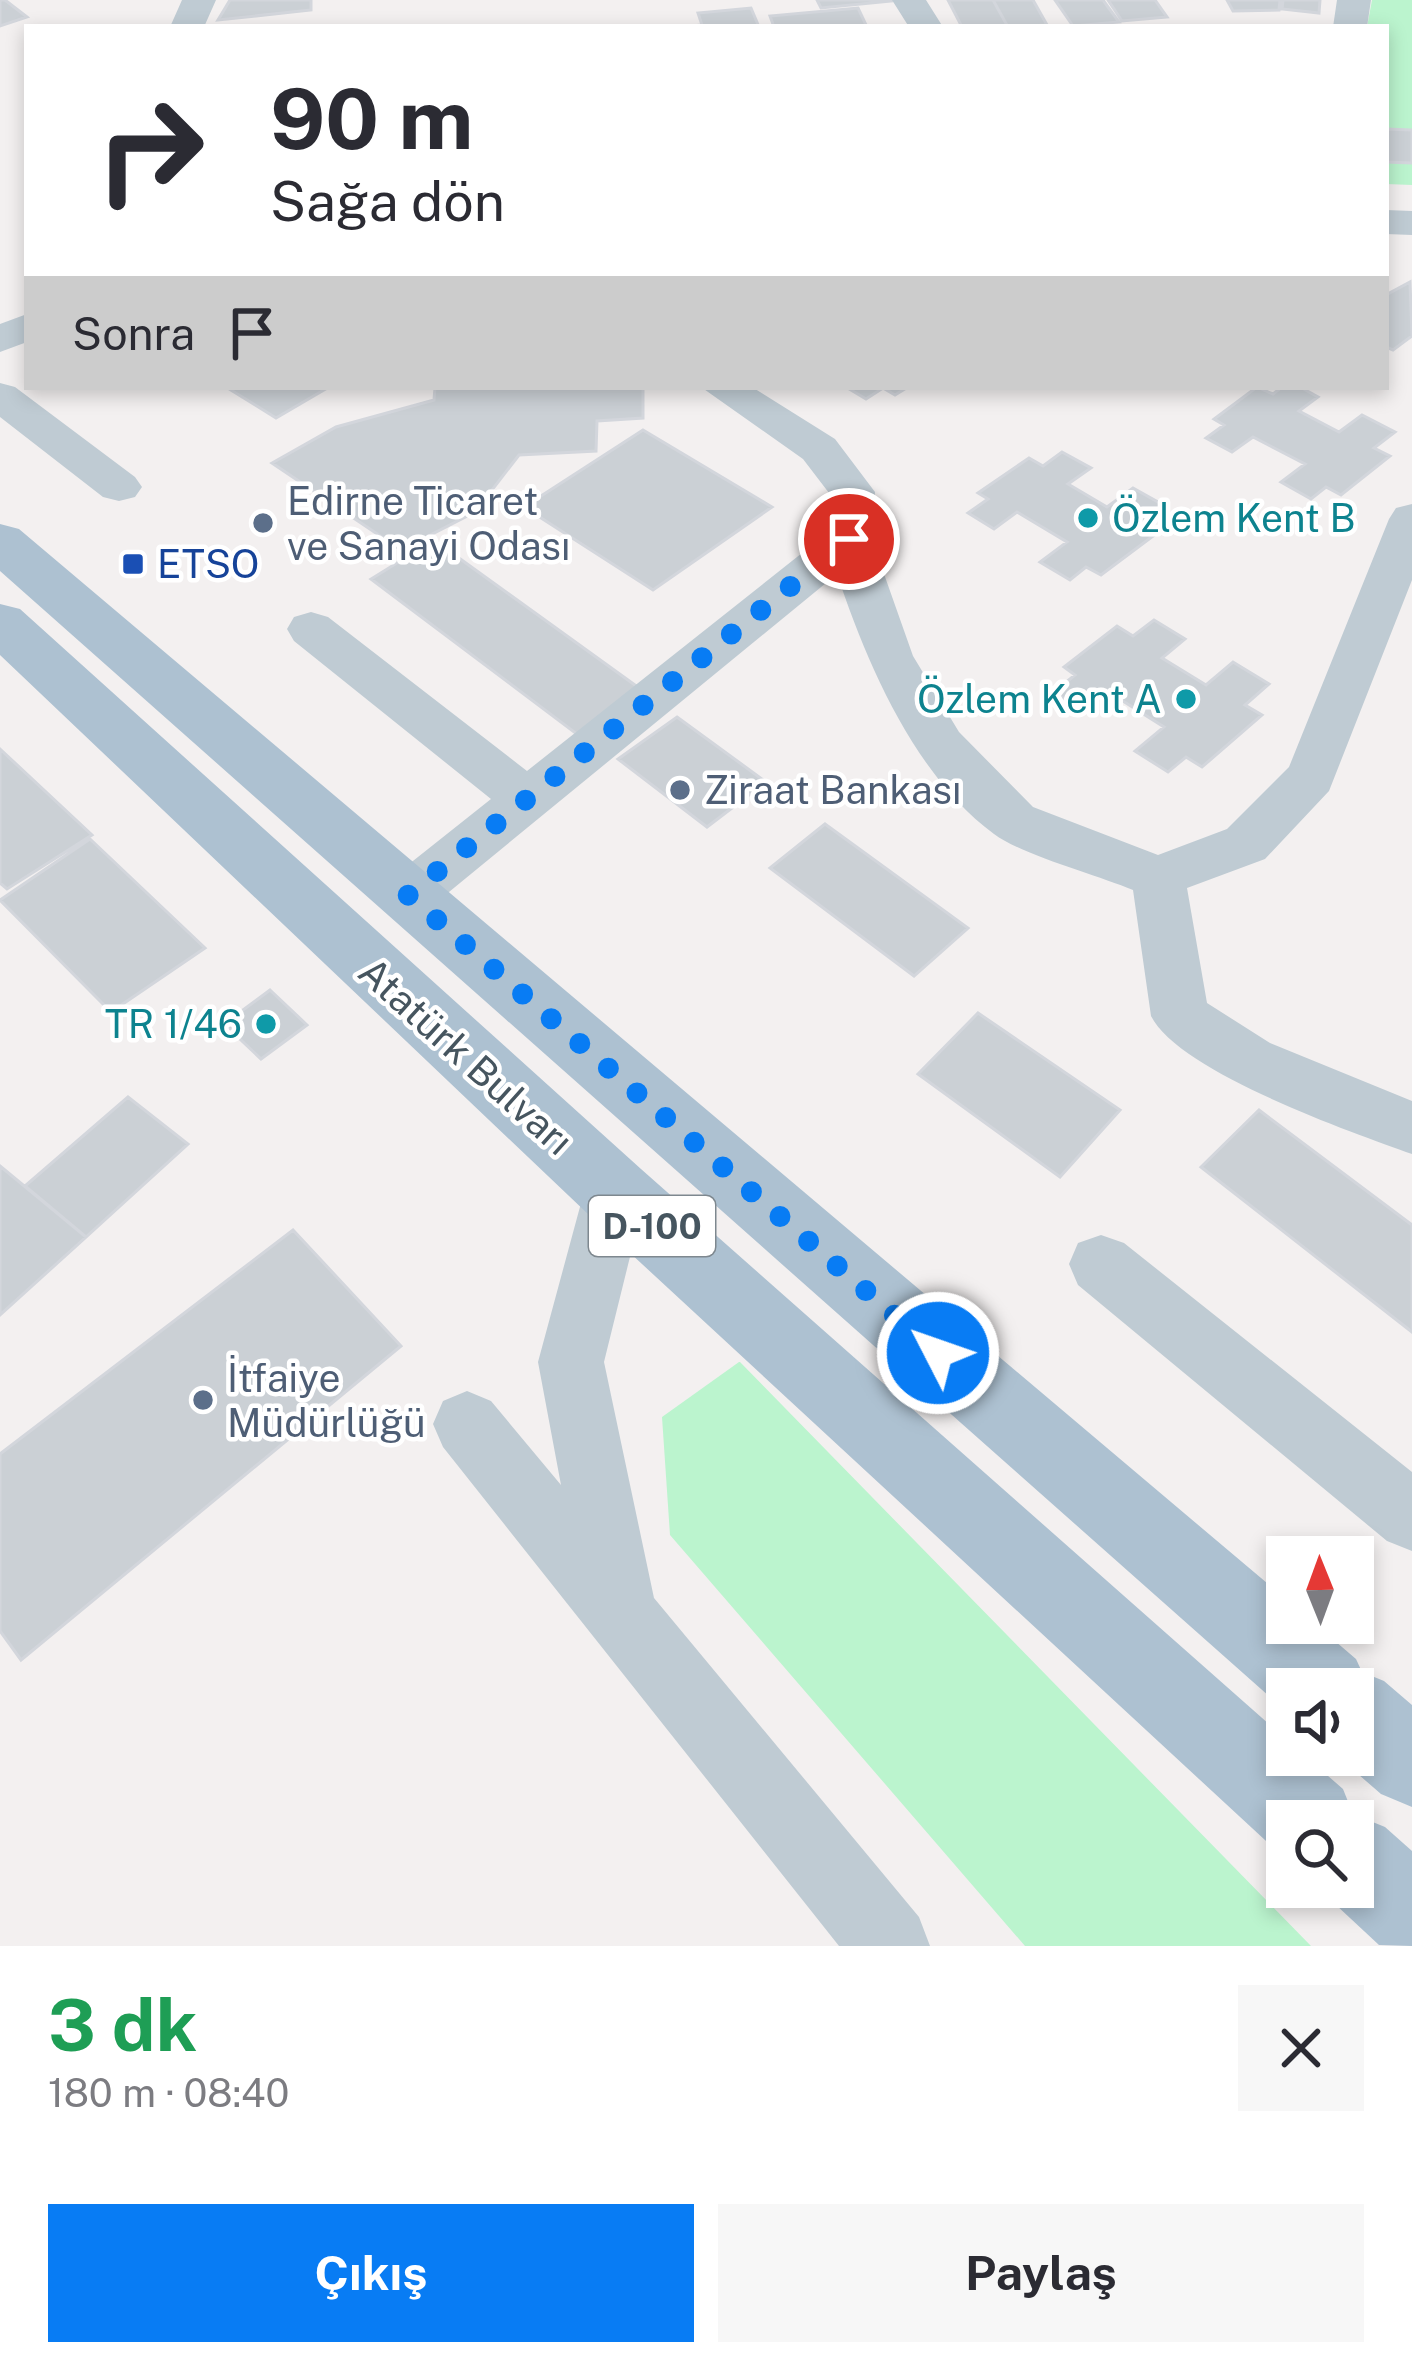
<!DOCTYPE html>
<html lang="tr">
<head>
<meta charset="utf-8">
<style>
	:root { --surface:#fff; --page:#f7f7f7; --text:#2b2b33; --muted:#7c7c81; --accent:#087cf4 }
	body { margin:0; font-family:"Public Sans",sans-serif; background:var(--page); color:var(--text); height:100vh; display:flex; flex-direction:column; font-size:45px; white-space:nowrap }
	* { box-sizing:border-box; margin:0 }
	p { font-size:39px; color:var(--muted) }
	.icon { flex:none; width:66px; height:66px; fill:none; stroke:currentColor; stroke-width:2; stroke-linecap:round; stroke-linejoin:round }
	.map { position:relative; height:1946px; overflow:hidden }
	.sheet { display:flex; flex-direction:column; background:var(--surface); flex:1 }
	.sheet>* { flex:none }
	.top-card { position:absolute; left:24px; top:24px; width:1365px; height:366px; border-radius:0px; box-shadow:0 6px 18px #0003; background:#fff; color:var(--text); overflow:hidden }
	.needle { width:78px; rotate:359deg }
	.buttons { position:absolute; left:1266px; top:1536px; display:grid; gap:24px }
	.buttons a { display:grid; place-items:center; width:108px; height:108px; border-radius:0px; background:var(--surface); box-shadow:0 6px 18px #0003; font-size:60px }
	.pin { position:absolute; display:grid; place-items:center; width:102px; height:102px; color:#fff; margin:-51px; border:6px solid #fff; border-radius:50%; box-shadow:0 3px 12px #0007 }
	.me { position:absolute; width:132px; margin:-66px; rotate:311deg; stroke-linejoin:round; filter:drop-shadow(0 0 9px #0008) }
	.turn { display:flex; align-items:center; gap:42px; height:252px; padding:0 48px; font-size:54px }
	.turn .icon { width:156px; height:156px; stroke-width:2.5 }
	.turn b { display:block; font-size:84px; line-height:102px }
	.then { display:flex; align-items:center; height:114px; padding:0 48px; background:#0003; gap:24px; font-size:45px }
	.round { display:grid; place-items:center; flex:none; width:126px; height:126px; border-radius:0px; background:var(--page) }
	.headline { display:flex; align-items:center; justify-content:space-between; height:204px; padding:0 48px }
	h1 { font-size:72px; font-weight:700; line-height:90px; color:#1e9e55 }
	.cta { display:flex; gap:24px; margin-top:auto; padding:24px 48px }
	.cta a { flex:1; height:138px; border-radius:0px; background:var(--accent); color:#fff; font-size:48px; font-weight:700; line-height:138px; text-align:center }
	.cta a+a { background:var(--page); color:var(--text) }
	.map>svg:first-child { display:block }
</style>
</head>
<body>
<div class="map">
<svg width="1412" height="1946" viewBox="0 0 1412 1946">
	<rect width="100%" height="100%" fill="#f3f0f0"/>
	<!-- green -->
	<path fill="#bbf4ce" d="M 1372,0 L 1412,0 L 1412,185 L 1386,184 L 1386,27 L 1367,27 Z
		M 739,1362 L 740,1362 L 1311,1946 L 1025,1946 L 670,1535 L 662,1417 Z"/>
	<!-- building -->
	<path fill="#cbd0d5" stroke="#d3d6dc" stroke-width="3" d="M 0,0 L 5,0 L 27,17 L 0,26 Z
		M 230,0 L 311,0 L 311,10 L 218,20 Z
		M 817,0 L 892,0 L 892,1 L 821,8 Z
		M 948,0 L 993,0 L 1008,27 L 962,27 Z
		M 993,0 L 1033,0 L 1047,25 L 1008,27 Z
		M 1055,0 L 1103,0 L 1119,22 L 1073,26 Z
		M 1108,0 L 1155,0 L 1167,17 L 1122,21 Z
		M 1227,0 L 1280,0 L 1279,10 L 1233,11 Z
		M 1283,0 L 1320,0 L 1319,13 L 1282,9 Z
		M 751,8 L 759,27 L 681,27 L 702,25 L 698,13 Z
		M 858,8 L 867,27 L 774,27 L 770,16 Z
		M 1386,129 L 1412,130 L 1412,163 L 1386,162 Z
		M 1410,282 L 1412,336 L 1393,350 L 1386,347 L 1386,295 Z
		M 226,387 L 329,387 L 276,418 Z
		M 435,387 L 643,387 L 643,418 L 597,421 L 596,451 L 519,455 L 475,512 L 401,550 L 272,463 L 336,427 L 434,400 Z
		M 846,387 L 908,387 L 895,395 L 883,388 L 866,399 Z
		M 1257,387 L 1273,394 L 1282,387 L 1300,387 L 1318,397 L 1299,411 L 1339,432 L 1362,415 L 1395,432 L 1374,448 L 1390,456 L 1341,495 L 1326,487 L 1311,499 L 1281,482 L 1305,464 L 1253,437 L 1232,452 L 1206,438 L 1224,425 L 1214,419 Z
		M 643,430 L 772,507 L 653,590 L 524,507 Z
		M 1062,452 L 1091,468 L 1068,484 L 1107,507 L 1133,488 L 1165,506 L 1141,523 L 1157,533 L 1101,575 L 1086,567 L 1070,580 L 1040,562 L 1067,542 L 1017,512 L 994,529 L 968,513 L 988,499 L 978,493 L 1029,458 L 1043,466 Z
		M 434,540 L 646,693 L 582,738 L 371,579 Z
		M 1154,620 L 1185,639 L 1162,658 L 1206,685 L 1233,662 L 1269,684 L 1245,705 L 1262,715 L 1202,767 L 1186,757 L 1168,772 L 1135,751 L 1164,727 L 1107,691 L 1082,711 L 1054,692 L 1075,675 L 1064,667 L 1117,626 L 1133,636 Z
		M 677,717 L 766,782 L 707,827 L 618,759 Z
		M 0,749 L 92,835 L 7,889 L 0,883 Z
		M 825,824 L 968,928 L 914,976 L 770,868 Z
		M 90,839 L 205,948 L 111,1012 L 0,900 Z
		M 270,990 L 307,1025 L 261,1059 L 224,1024 Z
		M 978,1013 L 1120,1110 L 1060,1177 L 918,1074 Z
		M 128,1097 L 188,1144 L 86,1237 L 25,1186 Z
		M 1259,1110 L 1412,1225 L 1412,1332 L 1201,1167 Z
		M 0,1166 L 86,1237 L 0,1315 Z
		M 293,1230 L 401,1346 L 21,1660 L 0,1631 L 0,1454 Z"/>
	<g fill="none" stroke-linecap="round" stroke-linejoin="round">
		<!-- minor -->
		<path fill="#bfcbd3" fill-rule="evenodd" d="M 182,0 L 216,0 L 204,27 L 170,27 Z
			M 892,0 L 926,0 L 943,27 L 909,27 Z
			M 1337,0 L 1371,0 L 1367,27 L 1333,27 Z
			M 1386,210 L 1412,211 L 1412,235 L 1386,234 Z
			M 27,314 L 27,342 L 0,352 L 0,324 Z
			M 0,383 L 15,387 L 135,477 L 142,487 L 135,497 L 119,501 L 103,497 L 0,417 Z
			M 701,387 L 752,387 L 835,439 L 875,492 L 872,540 L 913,656 L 959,732 L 1033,807 L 1158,855 L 1227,829 L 1289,767 L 1389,519 L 1396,508 L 1412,504 L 1412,580 L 1329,791 L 1265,859 L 1187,888 L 1207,1003 L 1270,1043 L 1412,1101 L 1412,1154 C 1351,1132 1179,1072 1151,1016 L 1133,890 C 1097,875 1022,855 994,834 C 915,776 867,664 837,574 L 427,910 L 408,917 L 389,910 L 380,895 L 389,880 L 491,799 L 294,641 L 287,629 L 294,617 L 311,612 L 328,617 L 527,771 L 826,534 L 829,493 L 803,459 Z
			M 615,1164 L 637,1173 L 646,1192 L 604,1362 L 654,1598 L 919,1917 L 930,1946 L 839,1946 L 443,1447 L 433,1424 L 443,1401 L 467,1391 L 491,1401 L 561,1485 L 538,1362 L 584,1192 L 593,1173 Z
			M 1101,1235 L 1124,1243 L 1412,1472 L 1412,1551 L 1387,1541 L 1078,1285 L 1069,1264 L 1078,1243 Z"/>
		<!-- major -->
		<path fill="#adc1d1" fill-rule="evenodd" d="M 0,524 L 19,529 L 1287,1600 L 1287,1623 L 1314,1623 L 1356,1659 L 1362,1672 L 1384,1681 L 1412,1705 L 1412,1807 L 1381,1794 L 1336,1755 L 1353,1755 L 1353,1689 L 1287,1689 L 1287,1712 L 0,571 Z
			M 0,604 L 20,609 L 641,1169 L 1287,1740 L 1287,1755 L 1304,1755 L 1343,1789 L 1353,1814 L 1385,1827 L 1412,1851 L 1412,1946 L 1379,1945 L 1321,1891 L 1319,1887 L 1353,1887 L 1353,1821 L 1287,1821 L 1287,1856 L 1279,1853 L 589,1215 L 0,655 Z"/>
	</g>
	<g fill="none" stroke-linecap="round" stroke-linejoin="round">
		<!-- route -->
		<path stroke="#087cf4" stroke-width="21" stroke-dasharray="0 37.8" d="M 849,539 L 408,895 L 938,1353"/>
	</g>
	<!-- markers -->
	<g fill="#0f9aa8" stroke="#fff" stroke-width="4.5">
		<circle cx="1088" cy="518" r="12"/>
		<circle cx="1186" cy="699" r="12"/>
		<circle cx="266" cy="1024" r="12"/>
	</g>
	<g fill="#5c6f8a" stroke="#fff" stroke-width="4.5">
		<circle cx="263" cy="523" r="12"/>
		<circle cx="680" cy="790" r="12"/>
		<circle cx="203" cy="1400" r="12"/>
	</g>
	<rect fill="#1a4fb4" stroke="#fff" stroke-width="4.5" x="121" y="552" width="24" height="24" rx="6"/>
	<g text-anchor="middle" stroke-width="9" stroke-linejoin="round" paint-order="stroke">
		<!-- shield labels -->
		<rect fill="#fff" stroke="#7e888f" stroke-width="3" x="589" y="1196" width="126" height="60" rx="9"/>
		<g font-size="36" font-weight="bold" fill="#46555f">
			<text x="652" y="1239">D-100</text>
		</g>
		<!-- service labels -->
		<g font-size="39" fill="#4e5e75" stroke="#fff" text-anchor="start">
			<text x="287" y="515">Edirne Ticaret<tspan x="287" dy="45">ve Sanayi Odası</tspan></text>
			<text x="704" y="804">Ziraat Bankası</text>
			<text x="227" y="1392">İtfaiye<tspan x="227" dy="45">Müdürlüğü</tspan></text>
		</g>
		<!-- culture labels -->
		<g font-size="39" fill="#0d838f" stroke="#fff" text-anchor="end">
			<text x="1112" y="532" text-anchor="start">Özlem Kent B</text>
			<text x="1162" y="713">Özlem Kent A</text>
			<text x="242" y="1038">TR 1/46</text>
		</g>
		<!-- transit labels -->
		<g font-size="39" fill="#164399" stroke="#fff" text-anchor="start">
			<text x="157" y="578">ETSO</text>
		</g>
		<!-- street labels -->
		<g font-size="39" fill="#46555f" stroke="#fff">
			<text transform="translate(466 1056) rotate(42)" y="14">Atatürk Bulvarı</text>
		</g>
	</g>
</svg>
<div class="buttons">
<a><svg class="needle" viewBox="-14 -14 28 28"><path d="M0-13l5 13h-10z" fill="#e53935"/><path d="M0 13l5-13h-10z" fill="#7c7c81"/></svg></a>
<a><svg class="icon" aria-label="sound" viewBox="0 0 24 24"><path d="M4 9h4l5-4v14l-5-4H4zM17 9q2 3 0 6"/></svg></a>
<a><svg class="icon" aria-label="search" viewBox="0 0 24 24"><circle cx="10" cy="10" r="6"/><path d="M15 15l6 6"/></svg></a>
</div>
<div class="pin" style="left:849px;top:539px;background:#d93025"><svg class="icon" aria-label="arrive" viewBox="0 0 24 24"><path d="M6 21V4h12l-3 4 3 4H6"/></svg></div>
<svg class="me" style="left:938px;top:1353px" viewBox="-20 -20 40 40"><circle r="17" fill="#087cf4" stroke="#fff" stroke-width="3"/><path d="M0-11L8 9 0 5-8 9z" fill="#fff"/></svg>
<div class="top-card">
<div class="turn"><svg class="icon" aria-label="right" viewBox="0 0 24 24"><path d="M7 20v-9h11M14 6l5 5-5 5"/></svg><div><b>90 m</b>Sağa dön</div></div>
<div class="then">Sonra<svg class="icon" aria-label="arrive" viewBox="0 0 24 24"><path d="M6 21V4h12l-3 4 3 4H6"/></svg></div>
</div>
</div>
<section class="sheet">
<div class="headline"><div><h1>3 dk</h1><p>180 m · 08:40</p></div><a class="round"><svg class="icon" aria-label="close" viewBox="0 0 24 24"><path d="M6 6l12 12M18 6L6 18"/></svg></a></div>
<div class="cta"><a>Çıkış</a><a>Paylaş</a></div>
</section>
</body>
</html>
